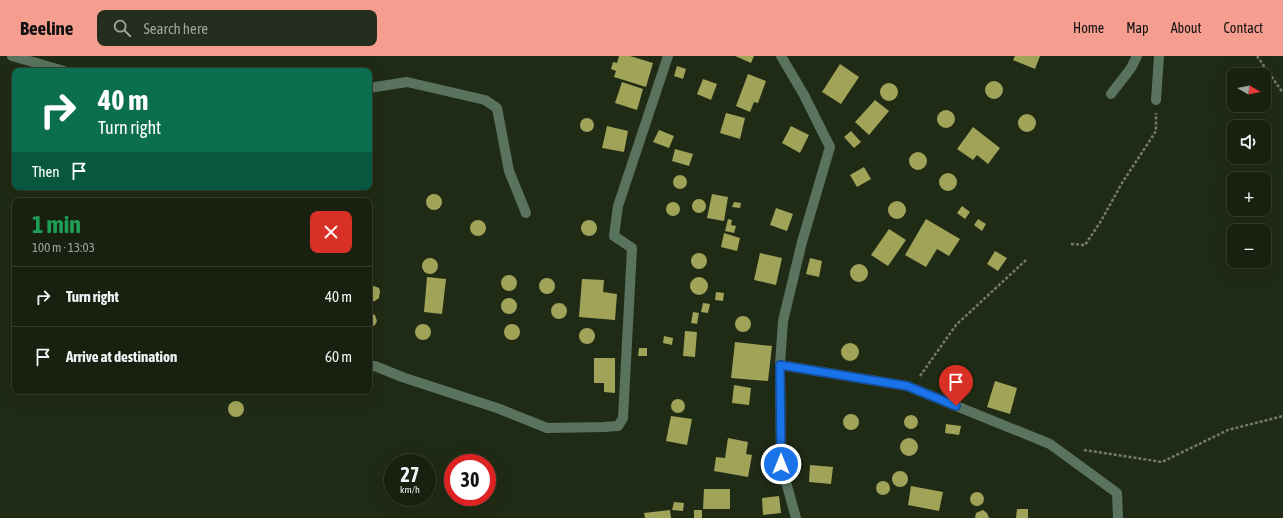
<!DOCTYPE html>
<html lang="en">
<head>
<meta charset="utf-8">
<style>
	:root { --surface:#182010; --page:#252d1e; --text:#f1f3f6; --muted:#9fa39f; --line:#363e30; --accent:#f59d8f }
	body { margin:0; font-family:"Asap Condensed",sans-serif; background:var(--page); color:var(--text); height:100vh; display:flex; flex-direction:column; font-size:15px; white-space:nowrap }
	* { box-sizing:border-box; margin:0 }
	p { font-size:13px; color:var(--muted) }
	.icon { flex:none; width:22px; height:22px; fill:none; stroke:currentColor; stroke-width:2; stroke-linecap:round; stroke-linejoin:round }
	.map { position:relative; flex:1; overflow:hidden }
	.side { position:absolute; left:12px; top:142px; width:360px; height:196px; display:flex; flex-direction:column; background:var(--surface); border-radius:8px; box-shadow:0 4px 16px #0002,0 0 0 1px var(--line) }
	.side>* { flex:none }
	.top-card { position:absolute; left:12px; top:12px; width:360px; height:122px; border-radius:8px; box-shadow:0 4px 16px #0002,0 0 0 1px var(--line); background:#0b6e4f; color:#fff; overflow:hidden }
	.needle { width:26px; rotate:99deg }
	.controls { position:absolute; left:1227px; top:12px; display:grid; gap:8px }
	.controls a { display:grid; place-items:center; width:44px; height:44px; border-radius:8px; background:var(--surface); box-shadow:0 4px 16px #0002,0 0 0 1px var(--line); font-size:20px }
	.speed { position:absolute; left:384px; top:398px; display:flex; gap:8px; font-size:20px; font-weight:700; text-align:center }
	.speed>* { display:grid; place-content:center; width:52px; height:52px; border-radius:50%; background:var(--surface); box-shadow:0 4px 16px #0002,0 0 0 1px var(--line); line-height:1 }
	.speed small { font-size:10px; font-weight:400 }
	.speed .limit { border:6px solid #d22; background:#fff; color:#111 }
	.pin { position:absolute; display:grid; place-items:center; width:34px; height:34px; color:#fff; margin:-41px -17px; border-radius:50% 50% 50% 0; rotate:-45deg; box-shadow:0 0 4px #0007 }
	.pin .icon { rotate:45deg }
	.me { position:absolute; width:44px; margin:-22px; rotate:0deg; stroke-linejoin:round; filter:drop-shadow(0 0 3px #0008) }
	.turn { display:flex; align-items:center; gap:14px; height:84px; padding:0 20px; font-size:18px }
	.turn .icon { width:52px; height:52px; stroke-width:2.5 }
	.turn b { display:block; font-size:28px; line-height:34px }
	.then { display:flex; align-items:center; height:38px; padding:0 20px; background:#0003; gap:8px; font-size:15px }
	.round { display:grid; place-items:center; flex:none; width:42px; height:42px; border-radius:8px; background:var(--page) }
	.head { display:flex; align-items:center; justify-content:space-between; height:68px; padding:0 20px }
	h1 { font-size:24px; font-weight:700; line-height:30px; color:#1e9e55 }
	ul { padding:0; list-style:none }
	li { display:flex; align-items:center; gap:12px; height:60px; padding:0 20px; border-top:1px solid var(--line) }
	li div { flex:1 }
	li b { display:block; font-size:15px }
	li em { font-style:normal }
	header { display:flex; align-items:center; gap:24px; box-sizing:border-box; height:56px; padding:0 20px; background:var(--accent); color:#111 }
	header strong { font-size:19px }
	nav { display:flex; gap:22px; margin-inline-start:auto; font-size:14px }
	.search { width:280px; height:36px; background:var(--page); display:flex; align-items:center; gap:10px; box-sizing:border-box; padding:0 14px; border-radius:8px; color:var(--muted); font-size:15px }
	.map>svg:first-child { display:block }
</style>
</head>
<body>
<header>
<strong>Beeline</strong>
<div class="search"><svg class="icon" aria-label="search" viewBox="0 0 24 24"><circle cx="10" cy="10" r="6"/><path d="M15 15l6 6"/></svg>Search here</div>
<nav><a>Home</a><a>Map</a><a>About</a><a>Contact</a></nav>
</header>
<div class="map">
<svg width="1283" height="462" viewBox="0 0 1283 462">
	<rect width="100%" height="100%" fill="#202b15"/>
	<!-- building -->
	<path fill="#a1a358" d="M 619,0 L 630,0 L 653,7 L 646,31 L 614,21 L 616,15 L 611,13 L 613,6 L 617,7 Z
		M 735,0 L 754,0 L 751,7 Z
		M 1015,0 L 1040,0 L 1035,13 L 1013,4 Z
		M 840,8 L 859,21 L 841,48 L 822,36 Z
		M 677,10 L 686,13 L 683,23 L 674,20 Z
		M 748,18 L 766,25 L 758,47 L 754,46 L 750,56 L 736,50 Z
		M 703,23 L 717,28 L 711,44 L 697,38 Z
		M985 34a9 9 0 1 1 18 0a9 9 0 1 1-18 0Z
		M 622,26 L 643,33 L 637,54 L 615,47 Z
		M880 36a9 9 0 1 1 18 0a9 9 0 1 1-18 0Z
		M 875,44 L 889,55 L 869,79 L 855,66 Z
		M937 63a9 9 0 1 1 18 0a9 9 0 1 1-18 0Z
		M 726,57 L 745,62 L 740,83 L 720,77 Z
		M1018 67a9 9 0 1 1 18 0a9 9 0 1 1-18 0Z
		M580 69a7 7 0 1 1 14 0a7 7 0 1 1-14 0Z
		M 607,70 L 628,75 L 624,96 L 602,92 Z
		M 791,70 L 809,79 L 800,97 L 782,87 Z
		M 973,71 L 1000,92 L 988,108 L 977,99 L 973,104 L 957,93 Z
		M 659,74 L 674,80 L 669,92 L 653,86 Z
		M 851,75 L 861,86 L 854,92 L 844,81 Z
		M 675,93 L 693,98 L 689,110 L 672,105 Z
		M909 105a9 9 0 1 1 18 0a9 9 0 1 1-18 0Z
		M 864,111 L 871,123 L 857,131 L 850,119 Z
		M939 126a9 9 0 1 1 18 0a9 9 0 1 1-18 0Z
		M673 126a7 7 0 1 1 14 0a7 7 0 1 1-14 0Z
		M 712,138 L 728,141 L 724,165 L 707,162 Z
		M426 146a8 8 0 1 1 16 0a8 8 0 1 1-16 0Z
		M692 150a7 7 0 1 1 14 0a7 7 0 1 1-14 0Z
		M888 154a9 9 0 1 1 18 0a9 9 0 1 1-18 0Z
		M666 153a7 7 0 1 1 14 0a7 7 0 1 1-14 0Z
		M 734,146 L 741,147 L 740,152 L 732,151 Z
		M 962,150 L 970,156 L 965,163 L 957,157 Z
		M 776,152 L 793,158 L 787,175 L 770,169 Z
		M 728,163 L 732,164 L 731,169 L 736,170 L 734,177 L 725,175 Z
		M 926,163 L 960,183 L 949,200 L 937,193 L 926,211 L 905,199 Z
		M 978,163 L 986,168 L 982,175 L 974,169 Z
		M581 172a8 8 0 1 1 16 0a8 8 0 1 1-16 0Z
		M470 172a8 8 0 1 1 16 0a8 8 0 1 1-16 0Z
		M 889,173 L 906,184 L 888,210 L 871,199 Z
		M 724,177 L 740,182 L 737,195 L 721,191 Z
		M 995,195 L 1007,202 L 998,215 L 987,208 Z
		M 760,197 L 782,202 L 776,229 L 754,224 Z
		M691 205a8 8 0 1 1 16 0a8 8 0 1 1-16 0Z
		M 810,202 L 822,205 L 819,221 L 806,218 Z
		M422 210a8 8 0 1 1 16 0a8 8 0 1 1-16 0Z
		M850 217a9 9 0 1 1 18 0a9 9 0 1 1-18 0Z
		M501 227a8 8 0 1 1 16 0a8 8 0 1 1-16 0Z
		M690 230a9 9 0 1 1 18 0a9 9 0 1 1-18 0Z
		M 427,221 L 446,223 L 442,258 L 424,256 Z
		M539 230a8 8 0 1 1 16 0a8 8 0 1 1-16 0Z
		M 582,223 L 604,224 L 603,236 L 617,238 L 615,264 L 579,261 Z
		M 369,230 L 374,230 L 379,232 L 380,235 L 379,242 L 375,245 L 369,245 Z
		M 716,236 L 724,237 L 723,245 L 715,244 Z
		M501 250a8 8 0 1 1 16 0a8 8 0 1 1-16 0Z
		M 703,247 L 710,248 L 708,257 L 701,256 Z
		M551 255a8 8 0 1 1 16 0a8 8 0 1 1-16 0Z
		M 693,256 L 699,257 L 697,268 L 691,267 Z
		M 369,257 L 375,259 L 377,265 L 375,269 L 369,272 Z
		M735 268a8 8 0 1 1 16 0a8 8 0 1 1-16 0Z
		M504 276a8 8 0 1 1 16 0a8 8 0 1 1-16 0Z
		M415 276a8 8 0 1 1 16 0a8 8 0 1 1-16 0Z
		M579 280a8 8 0 1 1 16 0a8 8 0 1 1-16 0Z
		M 685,275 L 697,276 L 695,301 L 683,300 Z
		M 664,280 L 673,282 L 672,289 L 663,287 Z
		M 735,286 L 772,290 L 768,325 L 731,322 Z
		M841 296a9 9 0 1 1 18 0a9 9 0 1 1-18 0Z
		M 639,292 L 647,292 L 647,300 L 638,300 Z
		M 594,302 L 615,302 L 615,337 L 604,336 L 604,327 L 594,327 Z
		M 995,325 L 1017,332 L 1010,358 L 987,351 Z
		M 734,329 L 751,332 L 749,349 L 732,347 Z
		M671 350a7 7 0 1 1 14 0a7 7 0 1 1-14 0Z
		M228 353a8 8 0 1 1 16 0a8 8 0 1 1-16 0Z
		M843 366a8 8 0 1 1 16 0a8 8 0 1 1-16 0Z
		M904 366a7 7 0 1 1 14 0a7 7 0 1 1-14 0Z
		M 671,360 L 692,363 L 687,389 L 666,385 Z
		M 946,368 L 961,370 L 959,379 L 945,377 Z
		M900 391a9 9 0 1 1 18 0a9 9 0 1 1-18 0Z
		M 728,382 L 748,386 L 746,398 L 752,399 L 748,421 L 714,415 L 716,401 L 725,402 Z
		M 810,409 L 833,411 L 831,428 L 809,426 Z
		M892 423a8 8 0 1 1 16 0a8 8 0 1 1-16 0Z
		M876 432a7 7 0 1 1 14 0a7 7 0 1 1-14 0Z
		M 911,430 L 943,436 L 939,455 L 908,449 Z
		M 704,433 L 730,433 L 730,453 L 703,453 Z
		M970 443a7 7 0 1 1 14 0a7 7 0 1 1-14 0Z
		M 779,440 L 781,457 L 763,459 L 762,442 Z
		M 674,446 L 684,447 L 683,455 L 672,454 Z
		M 1017,453 L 1028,453 L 1028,462 L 1016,462 Z
		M 670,454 L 671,462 L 645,462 L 644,457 Z
		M 694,454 L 702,454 L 702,462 L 694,462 Z
		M 983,454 L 987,457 L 989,462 L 975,462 L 976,457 Z"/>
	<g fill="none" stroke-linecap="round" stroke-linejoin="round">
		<!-- path -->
		<path stroke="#727c69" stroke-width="2.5" stroke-dasharray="3 2" stroke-linecap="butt" d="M 1257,0 L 1283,37
			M 1071,188 L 1085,189 L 1101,165 L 1122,127 L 1156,75 L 1156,57
			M 920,320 L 956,269 L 1026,204
			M 1084,394 L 1162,406 L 1228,374 L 1283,360"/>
		<!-- minor -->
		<path stroke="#5a735f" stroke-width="10" d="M 12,0 L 64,15
			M 781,0 L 804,39 L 830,91 L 802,186 L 783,265 L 780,309 L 781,408 L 796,462
			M 369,32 L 407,26 L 485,44 L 497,52 L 509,115 L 526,157
			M 1111,38 L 1131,12 L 1137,0
			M 1156,44 L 1159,0
			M 780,309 L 907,330 L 1050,388 L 1117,437 L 1118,462
			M 369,310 L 375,310 L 402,321 L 497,352 L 547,372 L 604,371 L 618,370 L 623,362 L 632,192 L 614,180 L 618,150 L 668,0"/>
	</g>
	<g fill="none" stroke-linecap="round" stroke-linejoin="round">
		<!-- route casing -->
		<g stroke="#114b97" stroke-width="10">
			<path id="route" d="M 781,408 L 780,309 L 907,330 L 956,350"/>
		</g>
		<!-- route -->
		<use href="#route" stroke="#1a73e8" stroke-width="7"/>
	</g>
</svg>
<div class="controls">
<a><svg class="needle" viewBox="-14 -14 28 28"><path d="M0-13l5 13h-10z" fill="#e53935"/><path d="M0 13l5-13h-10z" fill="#9fa39f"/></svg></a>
<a><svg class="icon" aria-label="sound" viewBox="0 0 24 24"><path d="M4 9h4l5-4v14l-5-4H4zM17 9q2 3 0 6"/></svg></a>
<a>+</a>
<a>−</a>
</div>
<div class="speed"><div>27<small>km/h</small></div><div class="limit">30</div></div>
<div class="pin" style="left:956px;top:350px;background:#d93025"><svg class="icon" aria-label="arrive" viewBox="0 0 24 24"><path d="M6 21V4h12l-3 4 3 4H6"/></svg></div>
<svg class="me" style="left:781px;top:408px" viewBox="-20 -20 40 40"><circle r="17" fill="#1a73e8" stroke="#fff" stroke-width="3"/><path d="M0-11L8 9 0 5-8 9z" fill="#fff"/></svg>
<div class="top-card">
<div class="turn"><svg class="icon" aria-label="right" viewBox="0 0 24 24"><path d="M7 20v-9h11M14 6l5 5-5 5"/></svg><div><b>40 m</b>Turn right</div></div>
<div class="then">Then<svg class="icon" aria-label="arrive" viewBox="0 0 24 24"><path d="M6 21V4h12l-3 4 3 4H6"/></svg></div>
</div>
<section class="side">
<div class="head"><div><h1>1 min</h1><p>100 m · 13:03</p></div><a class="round" style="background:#d93025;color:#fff"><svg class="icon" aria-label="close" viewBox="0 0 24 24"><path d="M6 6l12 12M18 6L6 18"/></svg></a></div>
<ul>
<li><svg class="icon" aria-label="right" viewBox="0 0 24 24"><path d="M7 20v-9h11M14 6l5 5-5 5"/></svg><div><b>Turn right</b></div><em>40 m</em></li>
<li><svg class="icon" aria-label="arrive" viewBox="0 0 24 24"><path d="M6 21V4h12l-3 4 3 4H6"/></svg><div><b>Arrive at destination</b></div><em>60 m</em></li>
</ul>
</section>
</div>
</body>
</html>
